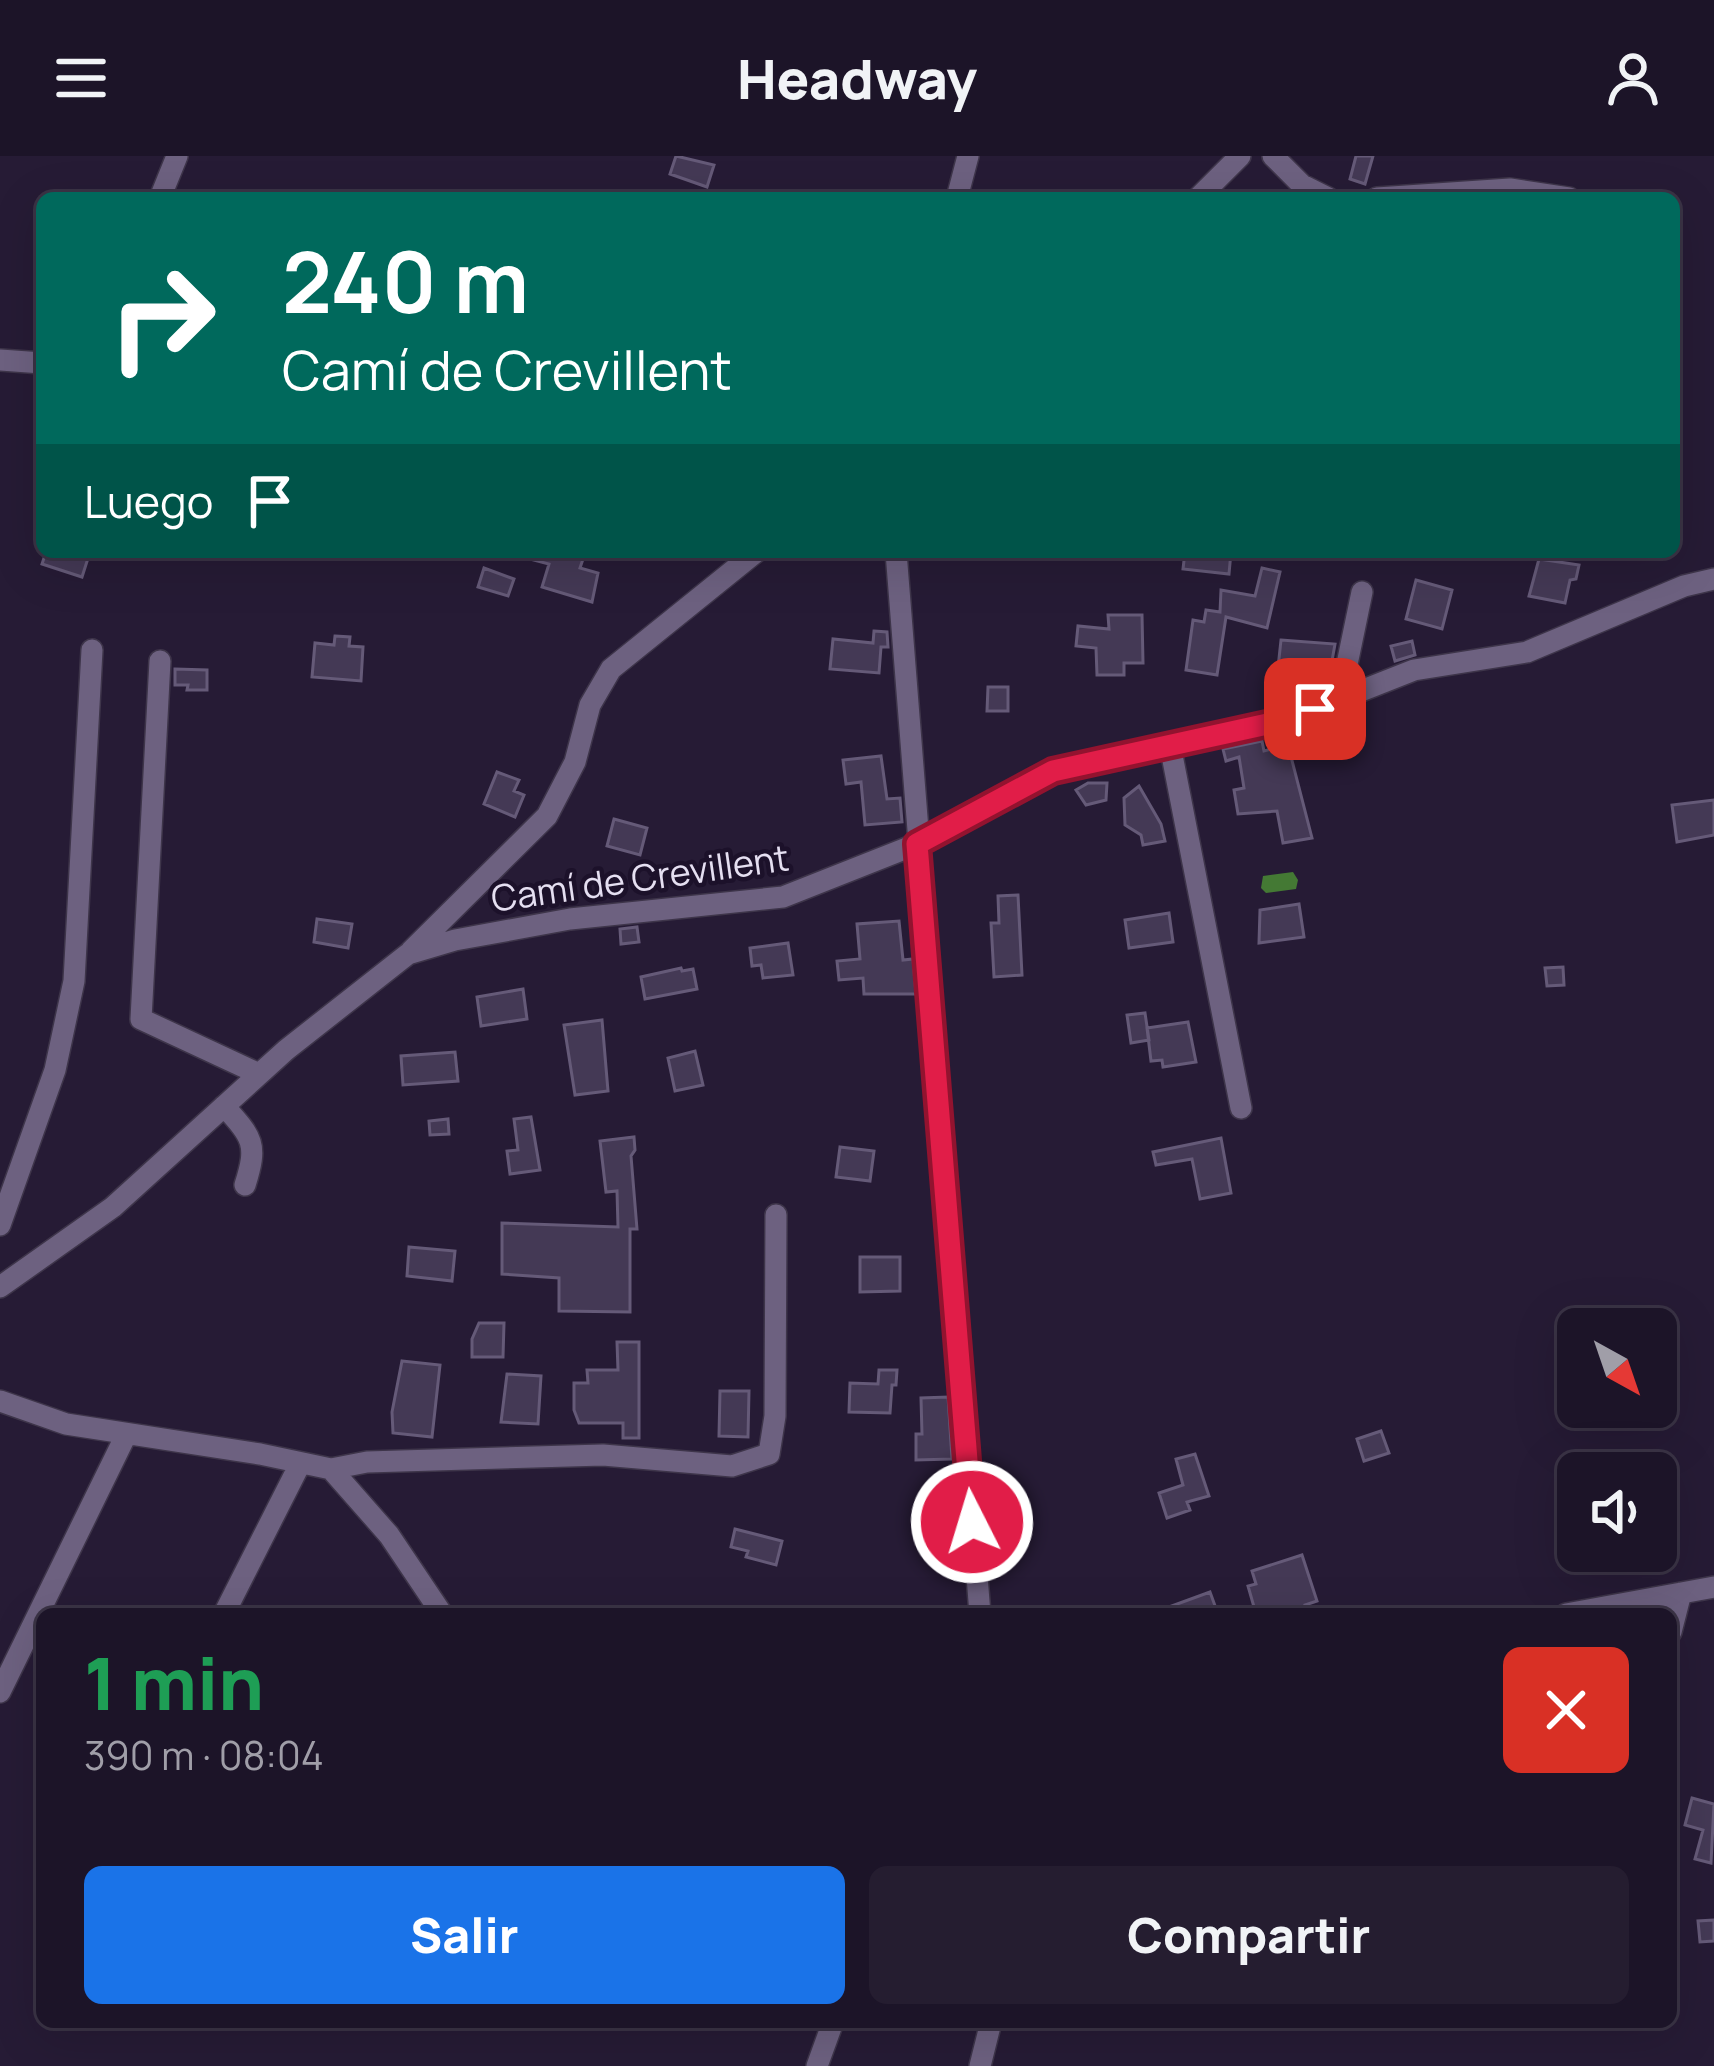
<!DOCTYPE html>
<html lang="es">
<head>
<meta charset="utf-8">
<style>
	:root { --surface:#1c1428; --page:#251d30; --text:#f1f3f6; --muted:#a09ea8; --line:#3a3345; --accent:#1a73e8 }
	body { margin:0; font-family:Manrope,sans-serif; background:var(--page); color:var(--text); height:100vh; display:flex; flex-direction:column; font-size:45px; white-space:nowrap }
	* { box-sizing:border-box; margin:0 }
	p { font-size:39px; color:var(--muted) }
	.icon { flex:none; width:66px; height:66px; fill:none; stroke:currentColor; stroke-width:2; stroke-linecap:round; stroke-linejoin:round }
	.map { position:relative; flex:1; overflow:hidden }
	.drawer { position:absolute; left:36px; top:1452px; width:1641px; height:420px; display:flex; flex-direction:column; background:var(--surface); border-radius:18px; box-shadow:0 12px 48px #0002,0 0 0 3px var(--line) }
	.drawer>* { flex:none }
	.top-card { position:absolute; left:36px; top:36px; width:1644px; height:366px; border-radius:18px; box-shadow:0 12px 48px #0002,0 0 0 3px var(--line); background:#00695c; color:#fff; overflow:hidden }
	.needle { width:78px; rotate:140deg }
	.tools { position:absolute; left:1557px; top:1152px; display:grid; gap:24px }
	.tools a { display:grid; place-items:center; width:120px; height:120px; border-radius:18px; background:var(--surface); box-shadow:0 12px 48px #0002,0 0 0 3px var(--line); font-size:60px }
	.pin { position:absolute; display:grid; place-items:center; width:102px; height:102px; color:#fff; margin:-51px; border-radius:24px; box-shadow:0 6px 18px #0006 }
	.me { position:absolute; width:132px; margin:-66px; rotate:355deg; stroke-linejoin:round; filter:drop-shadow(0 0 9px #0008) }
	.turn { display:flex; align-items:center; gap:42px; height:252px; padding:0 48px; font-size:54px }
	.turn .icon { width:156px; height:156px; stroke-width:2.5 }
	.turn b { display:block; font-size:84px; line-height:102px }
	.then { display:flex; align-items:center; height:114px; padding:0 48px; background:#0003; gap:24px; font-size:45px }
	.round { display:grid; place-items:center; flex:none; width:126px; height:126px; border-radius:18px; background:var(--page) }
	.headline { display:flex; align-items:center; justify-content:space-between; height:204px; padding:0 48px }
	h1 { font-size:72px; font-weight:800; line-height:90px; color:#1e9e55 }
	.action { display:flex; gap:24px; margin-top:auto; padding:24px 48px }
	.action a { flex:1; height:138px; border-radius:18px; background:var(--accent); color:#fff; font-size:48px; font-weight:800; line-height:138px; text-align:center }
	.action a+a { background:var(--page); color:var(--text) }
	header { display:flex; justify-content:space-between; align-items:center; height:156px; padding:0 48px; background:var(--surface); font-size:54px; font-weight:800 }
	.map>svg:first-child { display:block }
</style>
</head>
<body>
<header><svg class="icon" aria-label="menu" viewBox="0 0 24 24"><path d="M4 6h16M4 12h16M4 18h16"/></svg>Headway<svg class="icon" aria-label="person" viewBox="0 0 24 24"><circle cx="12" cy="8" r="4"/><path d="M4 21q1-7 8-7t8 7"/></svg></header>
<div class="map">
<svg width="1714" height="1910" viewBox="0 0 1714 1910">
	<rect width="100%" height="100%" fill="#261b35"/>
	<!-- water -->
	<path fill="#447934" d="M 1293,716 L 1298,724 L 1296,733 L 1266,737 L 1261,732 L 1263,720 Z"/>
	<!-- building -->
	<path fill="#443955" stroke="#655a78" stroke-width="3" d="M 676,0 L 714,9 L 707,31 L 670,18 Z
		M 1356,0 L 1373,0 L 1365,28 L 1350,23 Z
		M 46,396 L 90,396 L 82,421 L 42,408 Z
		M 523,396 L 559,396 L 583,403 L 580,412 L 598,417 L 592,446 L 542,431 L 549,408 L 522,401 Z
		M 1185,396 L 1231,396 L 1229,418 L 1183,413 Z
		M 1539,403 L 1579,409 L 1576,423 L 1570,424 L 1565,447 L 1529,440 Z
		M 484,412 L 514,423 L 508,440 L 478,431 Z
		M 1262,412 L 1280,416 L 1267,472 L 1226,461 L 1217,519 L 1186,514 L 1193,464 L 1204,466 L 1206,454 L 1220,456 L 1221,434 L 1255,440 Z
		M 1416,424 L 1452,434 L 1442,473 L 1406,463 Z
		M 1108,459 L 1142,459 L 1143,507 L 1124,507 L 1124,519 L 1097,519 L 1096,492 L 1076,490 L 1078,470 L 1109,473 Z
		M 874,475 L 887,476 L 888,491 L 881,491 L 879,517 L 830,513 L 833,483 L 873,487 Z
		M 335,480 L 350,481 L 349,490 L 363,491 L 361,525 L 312,521 L 315,487 L 334,489 Z
		M 1281,484 L 1335,488 L 1330,516 L 1308,514 L 1307,524 L 1277,521 Z
		M 1412,485 L 1415,499 L 1395,505 L 1391,490 Z
		M 175,513 L 207,514 L 207,534 L 187,534 L 188,529 L 175,529 Z
		M 988,531 L 1008,531 L 1008,555 L 987,555 Z
		M 1262,585 L 1264,595 L 1288,589 L 1312,682 L 1283,687 L 1277,655 L 1238,658 L 1234,634 L 1244,632 L 1239,601 L 1226,605 L 1223,593 Z
		M 881,600 L 887,643 L 900,642 L 902,666 L 865,669 L 861,626 L 846,628 L 843,604 Z
		M 497,616 L 519,624 L 514,635 L 524,639 L 515,661 L 484,648 Z
		M 1088,627 L 1107,627 L 1106,644 L 1086,649 L 1076,634 Z
		M 1139,630 L 1161,668 L 1165,685 L 1143,689 L 1141,679 L 1125,669 L 1124,642 Z
		M 1714,644 L 1714,679 L 1677,686 L 1672,649 Z
		M 614,663 L 647,672 L 640,699 L 607,690 Z
		M 1018,739 L 1022,819 L 994,821 L 991,767 L 999,767 L 998,740 Z
		M 1299,748 L 1304,781 L 1259,787 L 1260,754 Z
		M 1169,757 L 1173,786 L 1129,792 L 1125,764 Z
		M 317,763 L 352,768 L 348,792 L 314,786 Z
		M 899,765 L 903,804 L 913,803 L 916,838 L 864,838 L 863,822 L 839,824 L 837,805 L 860,803 L 857,768 Z
		M 637,771 L 639,786 L 621,788 L 620,773 Z
		M 788,787 L 793,819 L 763,822 L 761,809 L 752,810 L 750,792 Z
		M 1563,811 L 1564,829 L 1547,830 L 1545,812 Z
		M 681,812 L 682,815 L 693,813 L 697,833 L 645,843 L 641,821 Z
		M 523,833 L 527,863 L 481,870 L 477,841 Z
		M 1145,857 L 1149,884 L 1131,887 L 1127,859 Z
		M 602,864 L 608,935 L 575,939 L 564,869 Z
		M 1188,866 L 1196,906 L 1163,911 L 1162,904 L 1151,905 L 1147,872 Z
		M 695,895 L 703,929 L 675,935 L 668,902 Z
		M 455,896 L 458,925 L 403,929 L 401,900 Z
		M 531,961 L 540,1014 L 510,1018 L 507,995 L 518,994 L 514,963 Z
		M 448,963 L 449,978 L 430,979 L 429,965 Z
		M 634,981 L 635,994 L 631,1000 L 637,1073 L 630,1073 L 630,1156 L 559,1155 L 559,1122 L 502,1118 L 502,1067 L 618,1071 L 617,1035 L 606,1036 L 600,985 Z
		M 1221,982 L 1231,1037 L 1200,1043 L 1192,1003 L 1156,1009 L 1153,996 Z
		M 840,991 L 874,995 L 870,1025 L 836,1021 Z
		M 409,1091 L 455,1095 L 452,1125 L 407,1120 Z
		M 860,1101 L 900,1101 L 900,1135 L 860,1136 Z
		M 479,1167 L 504,1167 L 503,1201 L 472,1201 L 472,1183 Z
		M 617,1186 L 639,1186 L 639,1282 L 623,1282 L 623,1267 L 579,1267 L 574,1254 L 574,1227 L 588,1227 L 587,1214 L 618,1214 Z
		M 402,1205 L 440,1209 L 432,1281 L 393,1277 L 392,1256 Z
		M 879,1214 L 897,1214 L 896,1229 L 892,1229 L 890,1257 L 849,1256 L 850,1227 L 878,1228 Z
		M 507,1218 L 541,1220 L 538,1268 L 501,1266 Z
		M 720,1235 L 749,1235 L 748,1281 L 719,1280 Z
		M 948,1241 L 952,1303 L 916,1304 L 916,1278 L 922,1278 L 921,1242 Z
		M 1381,1275 L 1389,1297 L 1364,1305 L 1357,1283 Z
		M 1195,1298 L 1209,1340 L 1187,1346 L 1190,1354 L 1167,1362 L 1159,1337 L 1183,1329 L 1176,1303 Z
		M 735,1373 L 782,1385 L 776,1409 L 746,1401 L 748,1395 L 731,1391 Z
		M 1302,1399 L 1317,1445 L 1305,1449 L 1307,1458 L 1256,1458 L 1248,1430 L 1256,1428 L 1252,1415 Z
		M 1210,1436 L 1218,1458 L 1155,1458 L 1155,1456 Z
		M 1692,1642 L 1714,1648 L 1711,1707 L 1695,1703 L 1703,1674 L 1685,1669 Z
		M 1714,1764 L 1714,1785 L 1700,1786 L 1698,1765 Z"/>
	<g fill="none" stroke-linecap="round" stroke-linejoin="round">
		<!-- street casing -->
		<g stroke="#3e354a" stroke-width="24">
			<path id="street" d="M 1273,0 L 1302,29 L 1328,42
				M 160,42 L 177,0
				M 957,42 L 968,0
				M 1198,42 L 1240,0
				M 1377,42 L 1510,33 L 1569,42
				M 0,204 L 42,207
				M 896,396 L 980,1458
				M 160,505 L 141,863 L 259,918
				M 1340,542 L 1362,436
				M 1170,589 L 1241,952
				M 411,795 L 547,660 L 575,606 L 590,549 L 611,513 L 756,396
				M 224,950 C 253,982 258,988 245,1029
				M 0,1069 L 55,914 L 74,825 L 92,494
				M 0,1131 L 113,1051 L 286,894 L 408,798 L 455,784 L 570,763 L 783,741 L 917,688 L 1053,615 L 1290,563 L 1414,514 L 1527,496 L 1684,430 L 1714,423
				M 0,1245 L 66,1268 L 260,1298 L 331,1313 L 389,1379 L 442,1458
				M 331,1313 L 367,1306 L 603,1299 L 732,1310 L 769,1298 L 775,1260 L 776,1059
				M 224,1458 L 300,1308
				M 1566,1458 L 1714,1431
				M 1671,1476 L 1681,1437
				M 0,1536 L 126,1279
				M 817,1910 L 833,1866
				M 980,1910 L 991,1866"/>
		</g>
		<!-- street -->
		<use href="#street" stroke="#6d6180" stroke-width="21"/>
	</g>
	<g fill="none" stroke-linecap="round" stroke-linejoin="round">
		<!-- route casing -->
		<g stroke="#92132f" stroke-width="30">
			<path id="route" d="M 972,1366 L 917,688 L 1053,615 L 1290,563 L 1315,553"/>
		</g>
		<!-- route -->
		<use href="#route" stroke="#e11d48" stroke-width="21"/>
	</g>
	<g text-anchor="middle" stroke-width="9" stroke-linejoin="round" paint-order="stroke">
		<!-- street labels -->
		<g font-size="36" fill="#e5dff1" stroke="#1c112a">
			<text transform="translate(640 722) rotate(-8)" y="13">Camí de Crevillent</text>
		</g>
	</g>
</svg>
<div class="tools">
<a><svg class="needle" viewBox="-14 -14 28 28"><path d="M0-13l5 13h-10z" fill="#e53935"/><path d="M0 13l5-13h-10z" fill="#a09ea8"/></svg></a>
<a><svg class="icon" aria-label="sound" viewBox="0 0 24 24"><path d="M4 9h4l5-4v14l-5-4H4zM17 9q2 3 0 6"/></svg></a>
</div>
<div class="pin" style="left:1315px;top:553px;background:#d93025"><svg class="icon" aria-label="arrive" viewBox="0 0 24 24"><path d="M6 21V4h12l-3 4 3 4H6"/></svg></div>
<svg class="me" style="left:972px;top:1366px" viewBox="-20 -20 40 40"><circle r="17" fill="#e11d48" stroke="#fff" stroke-width="3"/><path d="M0-11L8 9 0 5-8 9z" fill="#fff"/></svg>
<div class="top-card">
<div class="turn"><svg class="icon" aria-label="right" viewBox="0 0 24 24"><path d="M7 20v-9h11M14 6l5 5-5 5"/></svg><div><b>240 m</b>Camí de Crevillent</div></div>
<div class="then">Luego<svg class="icon" aria-label="arrive" viewBox="0 0 24 24"><path d="M6 21V4h12l-3 4 3 4H6"/></svg></div>
</div>
<section class="drawer">
<div class="headline"><div><h1>1 min</h1><p>390 m · 08:04</p></div><a class="round" style="background:#d93025;color:#fff"><svg class="icon" aria-label="close" viewBox="0 0 24 24"><path d="M6 6l12 12M18 6L6 18"/></svg></a></div>
<div class="action"><a>Salir</a><a>Compartir</a></div>
</section>
</div>
</body>
</html>
